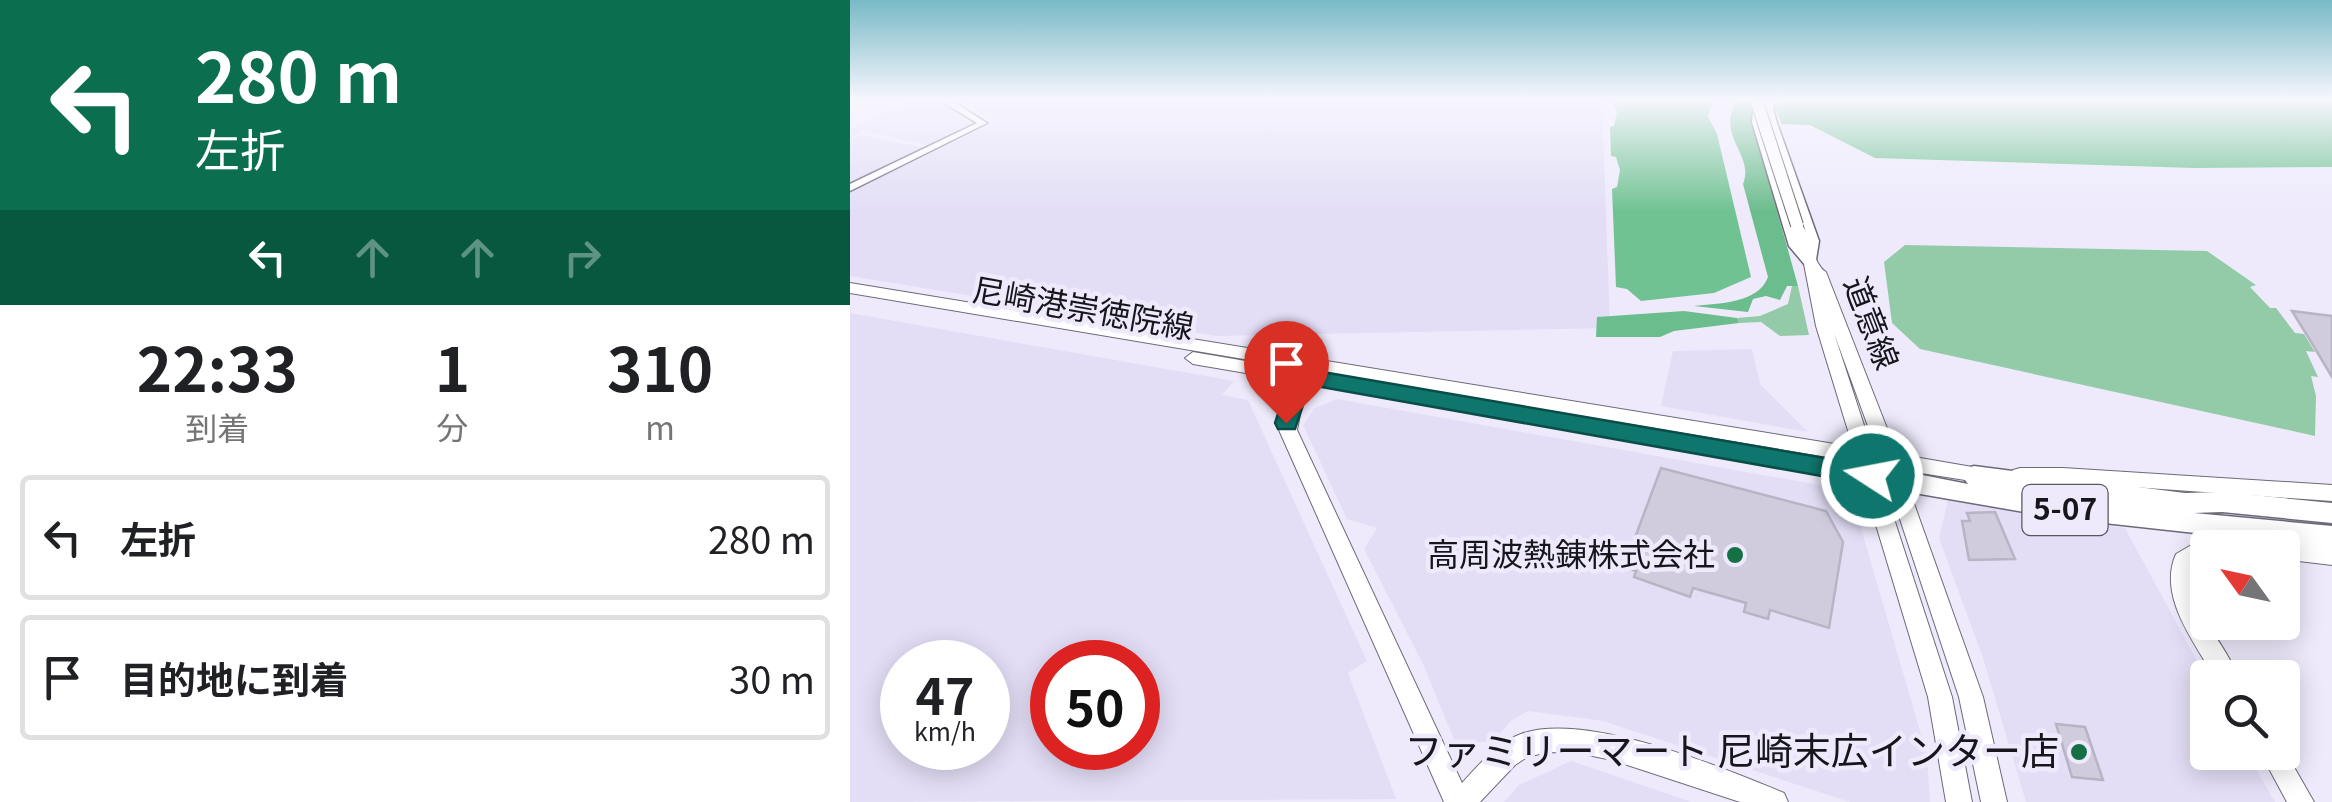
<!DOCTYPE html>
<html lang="ja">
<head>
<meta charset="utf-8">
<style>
	:root { --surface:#fff; --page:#f6f6f6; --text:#202124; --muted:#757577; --line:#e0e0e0 }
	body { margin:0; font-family:Georgia,"Noto Sans JP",serif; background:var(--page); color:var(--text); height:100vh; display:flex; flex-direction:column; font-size:38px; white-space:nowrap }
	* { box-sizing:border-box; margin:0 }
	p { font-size:32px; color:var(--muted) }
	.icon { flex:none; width:55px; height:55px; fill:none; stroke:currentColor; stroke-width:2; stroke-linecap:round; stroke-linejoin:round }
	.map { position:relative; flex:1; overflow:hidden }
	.details { display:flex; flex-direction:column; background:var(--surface); width:850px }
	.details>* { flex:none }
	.guide { background:#0b6e4f; color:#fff; overflow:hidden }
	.needle { width:65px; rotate:303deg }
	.tools { position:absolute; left:1340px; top:530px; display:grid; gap:20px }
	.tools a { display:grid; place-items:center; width:110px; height:110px; border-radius:10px; background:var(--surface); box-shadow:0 5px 25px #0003; font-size:50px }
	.speed { position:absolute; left:30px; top:640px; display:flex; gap:20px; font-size:50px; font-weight:700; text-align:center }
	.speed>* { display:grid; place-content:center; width:130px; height:130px; border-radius:50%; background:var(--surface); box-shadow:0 5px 25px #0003; line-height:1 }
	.speed small { font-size:25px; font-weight:400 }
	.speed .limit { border:15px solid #d22; background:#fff; color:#111 }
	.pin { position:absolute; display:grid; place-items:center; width:85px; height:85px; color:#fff; margin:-102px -42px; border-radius:50% 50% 50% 0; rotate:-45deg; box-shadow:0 0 10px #0007 }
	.pin .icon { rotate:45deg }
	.me { position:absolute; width:110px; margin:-55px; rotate:281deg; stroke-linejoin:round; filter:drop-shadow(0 0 8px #0008) }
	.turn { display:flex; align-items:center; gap:35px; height:210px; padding:0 30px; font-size:45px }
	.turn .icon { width:130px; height:130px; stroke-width:2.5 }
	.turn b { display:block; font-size:70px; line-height:85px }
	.lanes { display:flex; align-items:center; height:95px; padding:0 30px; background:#0003; justify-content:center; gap:50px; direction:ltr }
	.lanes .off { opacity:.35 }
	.eta { display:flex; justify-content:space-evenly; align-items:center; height:170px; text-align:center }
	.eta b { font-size:60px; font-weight:700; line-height:70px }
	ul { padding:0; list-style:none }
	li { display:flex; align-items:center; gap:30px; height:125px; margin:0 20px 15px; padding:0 10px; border:5px solid var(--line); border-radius:10px }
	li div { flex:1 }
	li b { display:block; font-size:38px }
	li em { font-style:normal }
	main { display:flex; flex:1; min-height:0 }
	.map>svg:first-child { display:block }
</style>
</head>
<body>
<main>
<section class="details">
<div class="guide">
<div class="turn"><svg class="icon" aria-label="left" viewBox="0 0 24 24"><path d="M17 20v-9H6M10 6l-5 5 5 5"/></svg><div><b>280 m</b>左折</div></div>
<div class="lanes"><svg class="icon" aria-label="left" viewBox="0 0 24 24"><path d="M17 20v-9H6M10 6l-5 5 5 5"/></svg><svg class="icon off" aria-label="ahead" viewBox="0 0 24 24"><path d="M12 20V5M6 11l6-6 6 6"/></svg><svg class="icon off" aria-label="ahead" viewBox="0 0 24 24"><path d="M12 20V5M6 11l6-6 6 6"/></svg><svg class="icon off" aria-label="right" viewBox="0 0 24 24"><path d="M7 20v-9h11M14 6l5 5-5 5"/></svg></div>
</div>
<div class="eta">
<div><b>22:33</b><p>到着</p></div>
<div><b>1</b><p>分</p></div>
<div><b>310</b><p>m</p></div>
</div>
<ul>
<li><svg class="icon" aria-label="left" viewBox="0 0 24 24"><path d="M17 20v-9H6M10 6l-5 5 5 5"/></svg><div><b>左折</b></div><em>280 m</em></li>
<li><svg class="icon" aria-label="arrive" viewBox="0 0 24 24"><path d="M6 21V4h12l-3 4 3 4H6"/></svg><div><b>目的地に到着</b></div><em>30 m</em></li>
</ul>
</section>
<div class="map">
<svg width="1482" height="802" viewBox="0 0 1482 802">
	<rect width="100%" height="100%" fill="#eeeafc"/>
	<!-- built -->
	<path fill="#e3def6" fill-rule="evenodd" d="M 64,99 L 83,99 L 128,123 L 82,146 L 13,131 L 0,138 L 0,129 Z
		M 106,99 L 736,99 L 752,103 L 760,328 L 367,336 L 0,276 L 0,192 L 145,122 Z
		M 11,135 L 70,147 L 76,149 L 0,185 L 0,140 Z
		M 0,313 L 384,381 L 372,395 L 398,400 L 517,661 L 498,673 L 546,799 L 0,802 ZM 52,662 L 138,662 L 138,748 L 52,748 ZM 202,662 L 288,662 L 288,748 L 202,748 Z
		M 902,349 L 910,384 L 958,432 L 811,406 L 823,351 Z
		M 487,399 L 975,486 L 1006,511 L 1077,755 L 1080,802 L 1000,802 L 753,721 L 678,711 L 662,720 L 642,742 L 605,742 L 573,664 L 514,549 L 527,528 L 497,519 L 453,425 L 465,408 Z
		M 1098,500 L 1275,528 L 1357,679 L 1358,752 L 1397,753 L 1425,802 L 1176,802 L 1133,658 L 1089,538 Z
		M 721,761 L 842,802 L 654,802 L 669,785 Z"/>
	<!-- green -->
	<path fill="#93caa8" d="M 1055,245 L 1357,251 L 1406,285 L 1400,287 L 1420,308 L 1426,308 L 1445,333 L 1454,334 L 1465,352 L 1456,351 L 1468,377 L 1461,376 L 1466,396 L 1465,436 L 1070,349 L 1042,323 L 1034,262 Z
		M 942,286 L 948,286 L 959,335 L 930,336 L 911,322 L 889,323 L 887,318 L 910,316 L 938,304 Z"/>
	<!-- forest -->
	<path fill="#6bbd8d" d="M 887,99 L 914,99 L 903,124 L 948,286 L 937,286 L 930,300 L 916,296 L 903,299 L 898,312 L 844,306 C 868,303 908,304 918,277 L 893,184 C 905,153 865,138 887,99 Z
		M 834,311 L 887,318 L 889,323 L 824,331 L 810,337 L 746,337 L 747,317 Z"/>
	<!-- water -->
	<path fill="#70c292" d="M 754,99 L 864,99 L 858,116 L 867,134 L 901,277 L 864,293 L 791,301 L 777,289 L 766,287 L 762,189 L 767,187 L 770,170 L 766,157 L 761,156 L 760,127 L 764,126 L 767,112 L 763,102 Z
		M 935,99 L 1482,99 L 1482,167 L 1345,168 L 1025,158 L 960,125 L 932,124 L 925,108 Z"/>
	<!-- building -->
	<path fill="#d0ccdd" stroke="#b8b4c4" stroke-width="2.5" d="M 1442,311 L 1482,316 L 1482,377 L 1463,345 Z
		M 811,468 L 976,511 L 993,542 L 979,628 L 920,610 L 918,619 L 894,612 L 896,603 L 843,588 L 840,597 L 784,577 L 786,571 L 774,567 Z
		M 1145,512 L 1165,559 L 1119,560 L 1112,521 L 1120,521 L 1117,513 Z
		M 1206,724 L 1235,727 L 1253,780 L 1222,777 Z"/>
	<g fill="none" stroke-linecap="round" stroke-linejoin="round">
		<!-- street casing -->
		<g stroke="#6d6978" stroke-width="3">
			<path id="street" d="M 88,99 L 99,99 L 137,123 L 0,191 L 0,184 L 127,123 Z
				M 913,99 L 928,99 L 923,108 L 927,123 L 969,241 L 965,266 L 955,265 L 939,246 L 902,122 L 903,112 ZM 915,107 L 919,123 L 959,241 L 957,254 L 949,245 L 910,122 L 911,112 Z"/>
		</g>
		<!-- secondary casing -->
		<g stroke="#6d6978" stroke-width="2">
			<path id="secondary" d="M 947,221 C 964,232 960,262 976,272 L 1047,454 L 1134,469 L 1141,471 L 1144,476 L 1141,481 L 1134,483 L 1052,470 L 1133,697 L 1157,802 L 1131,802 L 1109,697 L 1039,486 L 1033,485 L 1102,697 L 1122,802 L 1096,802 L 1078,697 L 1013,482 L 464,385 L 452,404 L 447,430 L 612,783 C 629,765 646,743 671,734 C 735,711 872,767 934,793 L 938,802 L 890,802 L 762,760 L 728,753 L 698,752 L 677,757 L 665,765 L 630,802 L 594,802 L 429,430 L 434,403 L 448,382 L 343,364 L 335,358 L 343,352 L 1008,466 L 1007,462 L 0,293 L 0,283 L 1003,447 L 966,326 L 954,264 L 940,225 ZM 984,333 L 1027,451 L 1022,450 Z
				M 1170,468 L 1213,468 L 1482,485 L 1482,501 L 1213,482 L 1170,482 L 1163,480 L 1160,475 L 1163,470 Z
				M 1355,537 L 1407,539 L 1414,542 L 1417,548 L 1358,548 L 1358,555 L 1343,565 C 1338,610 1373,639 1389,678 L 1365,678 C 1345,643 1307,596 1326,554 Z
				M 1432,541 L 1482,547 L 1482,565 L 1432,559 L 1432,548 L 1423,548 Z
				M 1432,746 L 1464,802 L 1437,802 L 1410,752 L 1432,752 Z"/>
		</g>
		<!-- highway casing -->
		<g stroke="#6d6978" stroke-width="3">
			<path id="highway" d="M 1124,466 L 1335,493 L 1372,492 L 1482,503 L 1482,523 L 1372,512 L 1344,513 L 1482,526 L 1482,548 L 1209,518 L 1047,490 L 1038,487 L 1035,480 L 1038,473 L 1047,470 L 1118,484 L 1112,476 L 1115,469 Z"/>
		</g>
		<!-- street -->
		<use href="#street" fill="#fff" fill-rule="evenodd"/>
		<!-- secondary -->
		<use href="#secondary" fill="#fff" fill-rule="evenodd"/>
		<!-- highway -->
		<use href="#highway" fill="#fff" fill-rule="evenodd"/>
		<!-- secondary-bridge casing -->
		<g stroke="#6d6978" stroke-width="14" stroke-linecap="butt">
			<path id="secondary-bridge" d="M 906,99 L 947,225"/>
		</g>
		<!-- secondary-bridge -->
		<use href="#secondary-bridge" stroke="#fff" stroke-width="12"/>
	</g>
	<!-- sky -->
	<linearGradient id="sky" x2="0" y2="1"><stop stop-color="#78bac6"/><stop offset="0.47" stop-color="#f7f6fe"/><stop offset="1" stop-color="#f7f6fe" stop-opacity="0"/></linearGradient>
	<rect width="1482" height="212" fill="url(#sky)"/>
	<!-- route -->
	<path fill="#0f766e" stroke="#0a4d48" stroke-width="2.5" d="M 461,370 L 1022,466 L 1030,469 L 1034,476 L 1030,483 L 1022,485 L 466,386 L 453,405 L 445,429 L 428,429 L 425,423 C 431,403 441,378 461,370 Z"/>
	<!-- markers -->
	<g fill="#147145" stroke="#eeeafc" stroke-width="4">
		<circle cx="885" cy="555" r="10"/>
		<circle cx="1229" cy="752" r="10"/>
	</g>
	<g text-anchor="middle" stroke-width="9" stroke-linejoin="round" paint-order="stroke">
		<!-- shield labels -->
		<rect fill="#eeeafc" stroke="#58565f" stroke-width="2.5" x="1172.5" y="485" width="85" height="50" rx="8"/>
		<g font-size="30" font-weight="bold" fill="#17161c">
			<text x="1215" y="520">5-07</text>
		</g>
		<!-- street labels -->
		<g font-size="32" fill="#17161c" stroke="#eeeafc">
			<text transform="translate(233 309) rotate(10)" y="11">尼崎港崇徳院線</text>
			<text transform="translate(1021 323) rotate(69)" y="11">道意線</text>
		</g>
		<!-- poi labels -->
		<g font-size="32" fill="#17161c" stroke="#eeeafc" text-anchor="end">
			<text x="865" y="566">高周波熱錬株式会社</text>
		</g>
		<!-- near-poi labels -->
		<g font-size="38" fill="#17161c" stroke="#eeeafc" text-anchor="end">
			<text x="1209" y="765">ファミリーマート 尼崎末広インター店</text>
		</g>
	</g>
</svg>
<div class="tools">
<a><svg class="needle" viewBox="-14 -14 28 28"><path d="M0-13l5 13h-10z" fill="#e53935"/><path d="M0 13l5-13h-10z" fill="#757577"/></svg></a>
<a><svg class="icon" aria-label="search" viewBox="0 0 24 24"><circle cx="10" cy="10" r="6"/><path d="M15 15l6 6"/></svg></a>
</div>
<div class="speed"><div>47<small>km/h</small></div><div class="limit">50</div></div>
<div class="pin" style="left:436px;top:423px;background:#d93025"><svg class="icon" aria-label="arrive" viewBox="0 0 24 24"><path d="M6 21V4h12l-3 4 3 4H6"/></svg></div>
<svg class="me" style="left:1022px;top:476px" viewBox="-20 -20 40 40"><circle r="17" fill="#0f766e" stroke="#fff" stroke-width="3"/><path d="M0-11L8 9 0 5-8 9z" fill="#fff"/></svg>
</div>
</main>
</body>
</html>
